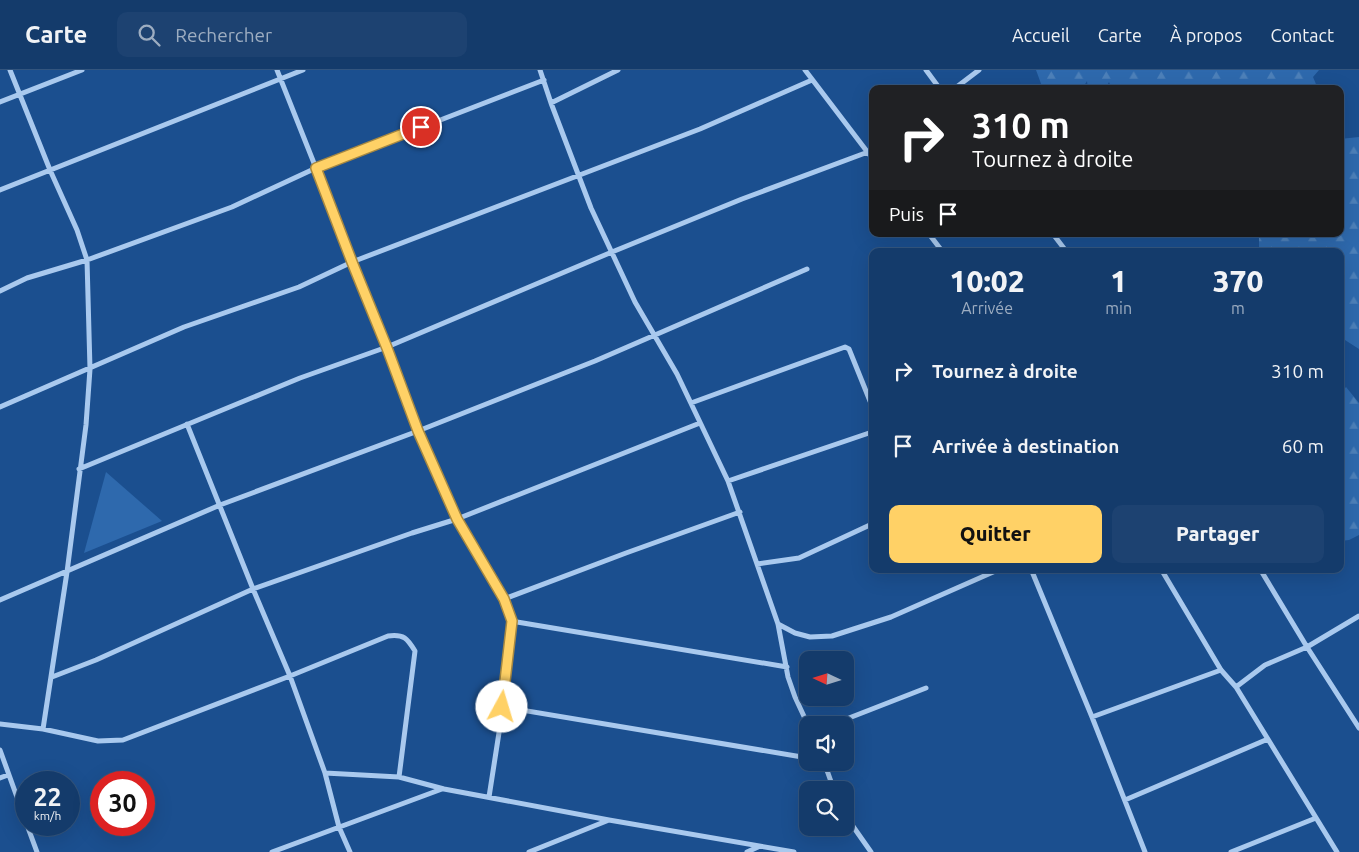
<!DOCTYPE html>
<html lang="fr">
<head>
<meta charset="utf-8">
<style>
	:root { --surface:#143b6b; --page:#1d4271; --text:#f1f3f6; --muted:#9dadc1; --line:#33557e; --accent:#ffd166 }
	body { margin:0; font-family:Ubuntu,sans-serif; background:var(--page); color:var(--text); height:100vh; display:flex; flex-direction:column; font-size:19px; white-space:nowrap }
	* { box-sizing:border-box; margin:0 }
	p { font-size:16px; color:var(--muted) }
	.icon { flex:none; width:28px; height:28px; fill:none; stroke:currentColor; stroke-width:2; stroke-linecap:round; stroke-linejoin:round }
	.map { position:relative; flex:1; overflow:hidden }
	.side { position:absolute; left:869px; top:178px; width:475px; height:325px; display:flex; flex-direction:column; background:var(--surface); border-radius:10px; box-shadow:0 5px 20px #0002,0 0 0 1px var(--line) }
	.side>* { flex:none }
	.top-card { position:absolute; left:869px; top:15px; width:475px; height:152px; border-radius:10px; box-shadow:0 5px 20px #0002,0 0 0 1px var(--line); background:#202124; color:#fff; overflow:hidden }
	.needle { width:32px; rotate:274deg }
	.tools { position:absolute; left:799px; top:581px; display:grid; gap:10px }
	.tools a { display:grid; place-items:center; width:55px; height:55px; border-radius:10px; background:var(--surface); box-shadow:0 5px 20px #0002,0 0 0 1px var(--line); font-size:25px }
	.speed { position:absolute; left:15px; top:701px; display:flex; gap:10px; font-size:25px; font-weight:700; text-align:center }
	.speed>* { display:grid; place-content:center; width:65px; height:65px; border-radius:50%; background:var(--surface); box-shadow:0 5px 20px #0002,0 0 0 1px var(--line); line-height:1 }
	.speed small { font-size:12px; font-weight:400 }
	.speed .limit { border:8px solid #d22; background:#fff; color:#111 }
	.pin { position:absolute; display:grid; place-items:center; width:42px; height:42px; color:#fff; margin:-21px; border:2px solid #fff; border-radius:50%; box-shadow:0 1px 5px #0007 }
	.me { position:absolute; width:55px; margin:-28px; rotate:6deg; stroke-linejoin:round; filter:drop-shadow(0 0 4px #0008) }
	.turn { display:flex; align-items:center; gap:18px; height:105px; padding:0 20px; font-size:22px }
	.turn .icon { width:65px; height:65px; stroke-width:2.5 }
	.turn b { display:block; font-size:35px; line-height:42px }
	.then { display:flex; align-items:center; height:48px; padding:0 20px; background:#0003; gap:10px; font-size:19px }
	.eta { display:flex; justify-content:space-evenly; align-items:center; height:85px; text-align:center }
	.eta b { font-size:30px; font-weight:800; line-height:35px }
	.primary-button { display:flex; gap:10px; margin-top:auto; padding:10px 20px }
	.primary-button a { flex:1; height:58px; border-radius:10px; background:var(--accent); color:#111; font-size:20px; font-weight:800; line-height:58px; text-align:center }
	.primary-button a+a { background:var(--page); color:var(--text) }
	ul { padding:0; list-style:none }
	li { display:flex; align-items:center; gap:15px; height:75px; padding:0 20px }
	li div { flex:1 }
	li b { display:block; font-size:19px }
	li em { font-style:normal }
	header { display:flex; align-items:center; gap:30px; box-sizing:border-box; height:70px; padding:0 25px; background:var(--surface); border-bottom:1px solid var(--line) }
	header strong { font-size:24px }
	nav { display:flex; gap:28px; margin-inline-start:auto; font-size:18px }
	.search { width:350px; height:45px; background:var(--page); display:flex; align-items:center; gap:12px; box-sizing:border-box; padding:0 18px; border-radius:10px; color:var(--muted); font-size:19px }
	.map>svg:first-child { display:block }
</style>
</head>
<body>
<header>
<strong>Carte</strong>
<div class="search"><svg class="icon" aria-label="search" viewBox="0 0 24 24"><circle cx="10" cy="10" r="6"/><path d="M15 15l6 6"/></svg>Rechercher</div>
<nav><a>Accueil</a><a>Carte</a><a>À propos</a><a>Contact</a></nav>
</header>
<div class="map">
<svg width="1359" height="782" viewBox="0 0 1359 782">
	<defs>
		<pattern id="forest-firs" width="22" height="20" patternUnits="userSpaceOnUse" patternTransform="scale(1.25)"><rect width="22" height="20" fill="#2e69ad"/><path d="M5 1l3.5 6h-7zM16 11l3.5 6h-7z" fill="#4d80b9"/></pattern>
	</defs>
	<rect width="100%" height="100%" fill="#1b4f8f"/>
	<!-- green -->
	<path fill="#2e69ad" d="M 106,402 L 162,451 L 84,483 Z"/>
	<!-- forest -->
	<path fill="url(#forest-firs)" d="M 1036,0 L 1319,0 L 1313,7 L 1318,19 L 1112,19 L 1109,12 L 1105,19 L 1088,19 L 1087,11 L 1082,19 L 1043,19 Z
		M 1359,67 L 1359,279 L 1345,270 L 1342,253 L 1340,253 L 1340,181 L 1259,181 L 1259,164 L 1340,164 L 1340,69 Z
		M 1346,317 L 1359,333 L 1359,465 L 1349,470 L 1340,471 L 1340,324 Z"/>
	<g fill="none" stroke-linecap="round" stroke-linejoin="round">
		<!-- street -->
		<path stroke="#a9c9ee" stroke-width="5" d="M 277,0 L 387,277 L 418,361 L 457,449 L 504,529 L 511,551
			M 540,0 L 551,33 L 591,138 L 635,232 L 677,304 L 728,411 L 778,554 L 788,607 L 795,627 L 808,655
			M 805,0 L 872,88
			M 926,0 L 940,19
			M 954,19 L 979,0
			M 0,32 L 82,0
			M 551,33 L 618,0
			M 0,120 L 303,0
			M 929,164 L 942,181
			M 1053,164 L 1066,181
			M 0,221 L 27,208 L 87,190 L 232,137 L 316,98 L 544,10
			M 691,333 L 845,277 L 849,279 L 872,336
			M 0,337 L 184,257 L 299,217 L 352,192 L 700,59 L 812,10
			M 187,354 L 253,519 L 290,606 L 325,703 L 339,757 L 350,782
			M 79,399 L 300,308 L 387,277 L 612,182 L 742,129 L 868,82
			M 728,411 L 872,362
			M 757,494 L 799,488 L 872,454
			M 1031,499 L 1092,647 L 1145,782
			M 1161,499 L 1221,600 L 1236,617 L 1337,782
			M 1260,499 L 1307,577 L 1359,658
			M 504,529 L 626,483 L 740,442
			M 0,530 L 220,435 L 418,361 L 595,291 L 807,199
			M 778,554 L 795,563 L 810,567 L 832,566 L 891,547 L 1000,499
			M 52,607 L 96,590 L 253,519 L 412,463 L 457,449 L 700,353
			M 1236,617 L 1265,595 L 1307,577 L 1359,546
			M 503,637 L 511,551 L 787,597
			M 1092,647 L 1221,600
			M 0,654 L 43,659 L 67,502 L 86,355 L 90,299 L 87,190 L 77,160 L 50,100 L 10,0
			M 831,655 L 926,618
			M 43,659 L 98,671 L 123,670 L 290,606 L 388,566 C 404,564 407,568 415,581 L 399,707
			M 0,680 L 26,752
			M 824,692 L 834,720
			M 325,703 L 399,707 L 444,719 L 609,750 L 794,782
			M 0,708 L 8,705
			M 489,727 L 503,637 L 808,688
			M 1125,730 L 1268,669
			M 845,745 L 871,782
			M 27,755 L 37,782
			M 272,782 L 442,719
			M 529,782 L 609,750
			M 747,782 L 758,777
			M 1231,782 L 1316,748"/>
	</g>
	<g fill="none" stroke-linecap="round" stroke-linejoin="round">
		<!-- route casing -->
		<g stroke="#a68842" stroke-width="12">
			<path id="route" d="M 421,57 L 316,98 L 352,192 L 387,278 L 418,361 L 457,449 L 504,529 L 512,551 L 502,637"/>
		</g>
		<!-- route -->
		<use href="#route" stroke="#ffd166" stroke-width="9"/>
	</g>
</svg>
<div class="tools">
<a><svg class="needle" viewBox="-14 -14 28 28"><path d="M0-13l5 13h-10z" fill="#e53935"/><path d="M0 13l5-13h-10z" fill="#9dadc1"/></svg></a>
<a><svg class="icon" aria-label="sound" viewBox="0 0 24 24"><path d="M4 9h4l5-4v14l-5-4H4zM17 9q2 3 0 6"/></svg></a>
<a><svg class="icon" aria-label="search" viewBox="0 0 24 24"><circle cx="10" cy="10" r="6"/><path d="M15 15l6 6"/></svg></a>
</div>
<div class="speed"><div>22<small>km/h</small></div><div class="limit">30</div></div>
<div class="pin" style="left:421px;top:57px;background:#d93025"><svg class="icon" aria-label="arrive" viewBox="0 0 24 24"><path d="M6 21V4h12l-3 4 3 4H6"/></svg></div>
<svg class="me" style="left:502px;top:637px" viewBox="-20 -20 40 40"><circle r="19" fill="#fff"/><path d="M0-13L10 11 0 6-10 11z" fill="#ffd166"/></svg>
<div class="top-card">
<div class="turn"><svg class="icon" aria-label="right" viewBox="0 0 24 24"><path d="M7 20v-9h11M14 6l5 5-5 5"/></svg><div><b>310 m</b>Tournez à droite</div></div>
<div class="then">Puis<svg class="icon" aria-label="arrive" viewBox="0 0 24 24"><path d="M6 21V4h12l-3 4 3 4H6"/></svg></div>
</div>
<section class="side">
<div class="eta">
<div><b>10:02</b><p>Arrivée</p></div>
<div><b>1</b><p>min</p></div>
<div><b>370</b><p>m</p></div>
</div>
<ul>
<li><svg class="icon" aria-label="right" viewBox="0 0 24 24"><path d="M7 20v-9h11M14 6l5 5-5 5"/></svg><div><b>Tournez à droite</b></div><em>310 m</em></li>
<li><svg class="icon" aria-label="arrive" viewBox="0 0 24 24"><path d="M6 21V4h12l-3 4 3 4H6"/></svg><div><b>Arrivée à destination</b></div><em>60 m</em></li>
</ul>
<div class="primary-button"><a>Quitter</a><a>Partager</a></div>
</section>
</div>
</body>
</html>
